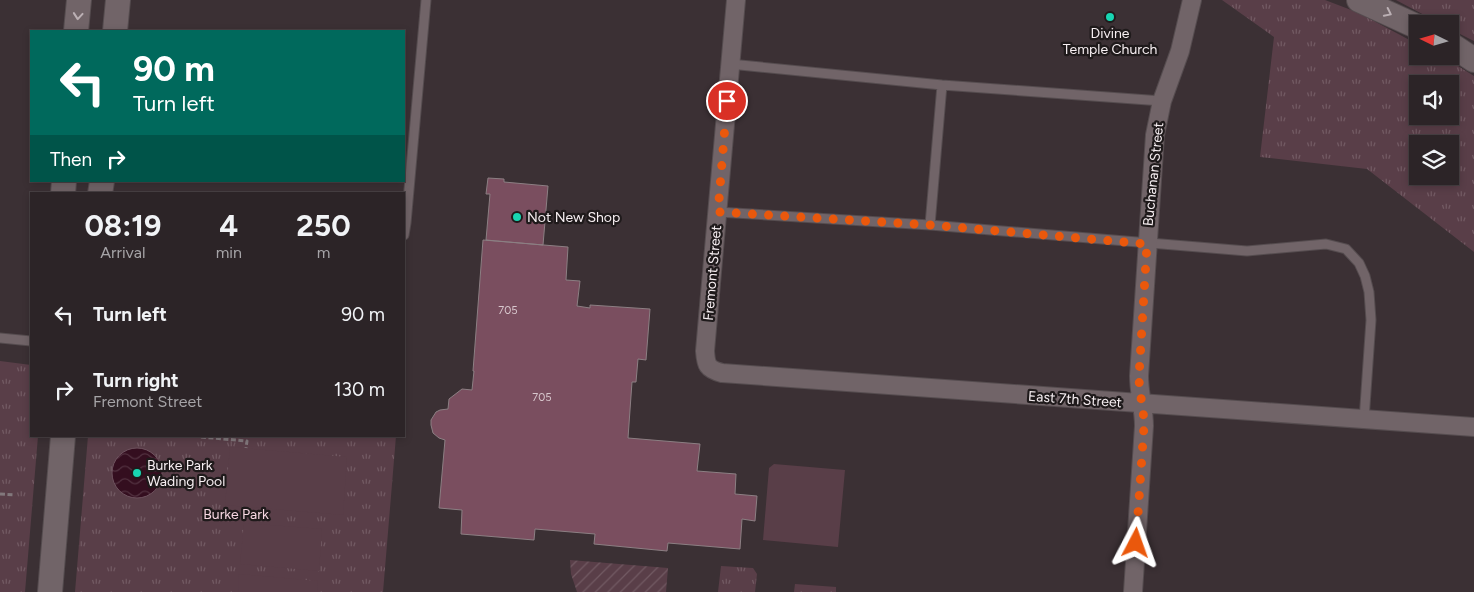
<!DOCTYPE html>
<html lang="en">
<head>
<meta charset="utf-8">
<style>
	:root { --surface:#2c2427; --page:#383033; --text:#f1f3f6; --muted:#a6a4a7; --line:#484144 }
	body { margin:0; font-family:Figtree,sans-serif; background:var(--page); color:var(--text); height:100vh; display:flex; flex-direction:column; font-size:19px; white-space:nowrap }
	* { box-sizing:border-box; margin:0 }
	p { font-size:16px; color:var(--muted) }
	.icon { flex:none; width:28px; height:28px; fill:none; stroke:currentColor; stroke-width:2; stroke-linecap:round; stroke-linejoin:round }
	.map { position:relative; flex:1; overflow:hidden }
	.drawer { position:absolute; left:30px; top:192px; width:375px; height:245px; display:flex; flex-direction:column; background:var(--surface); border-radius:0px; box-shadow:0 2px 8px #0003,0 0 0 1px var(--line) }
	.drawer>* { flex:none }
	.guide { position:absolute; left:30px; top:30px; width:375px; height:152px; border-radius:0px; box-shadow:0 2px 8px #0003,0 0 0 1px var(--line); background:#00695c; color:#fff; overflow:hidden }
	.needle { width:32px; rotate:275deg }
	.controls { position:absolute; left:1409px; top:15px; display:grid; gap:10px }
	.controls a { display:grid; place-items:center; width:50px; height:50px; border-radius:0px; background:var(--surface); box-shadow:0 2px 8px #0003,0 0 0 1px var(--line); font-size:25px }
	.pin { position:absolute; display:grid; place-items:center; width:42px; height:42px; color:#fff; margin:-21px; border:2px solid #fff; border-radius:50%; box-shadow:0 1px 5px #0007 }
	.me { position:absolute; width:55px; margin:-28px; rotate:4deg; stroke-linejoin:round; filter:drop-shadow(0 0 4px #0008) }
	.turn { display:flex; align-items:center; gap:18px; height:105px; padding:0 20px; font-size:22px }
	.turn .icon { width:65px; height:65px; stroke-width:2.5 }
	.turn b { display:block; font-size:35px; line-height:42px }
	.then { display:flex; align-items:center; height:48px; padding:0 20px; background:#0003; gap:10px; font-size:19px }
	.eta { display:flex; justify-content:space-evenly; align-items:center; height:85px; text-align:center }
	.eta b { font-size:30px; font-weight:700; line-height:35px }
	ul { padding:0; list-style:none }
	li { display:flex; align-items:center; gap:15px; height:75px; padding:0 20px }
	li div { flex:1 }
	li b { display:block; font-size:19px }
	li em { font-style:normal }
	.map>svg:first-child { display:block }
</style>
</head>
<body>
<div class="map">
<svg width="1474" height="592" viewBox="0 0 1474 592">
	<defs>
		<pattern id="grass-tufts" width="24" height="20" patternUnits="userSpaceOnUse" patternTransform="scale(1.25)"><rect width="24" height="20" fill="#593e48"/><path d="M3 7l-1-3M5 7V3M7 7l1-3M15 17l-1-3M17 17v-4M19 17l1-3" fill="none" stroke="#725a63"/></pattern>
		<pattern id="garden-furrows" width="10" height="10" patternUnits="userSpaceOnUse" patternTransform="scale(1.25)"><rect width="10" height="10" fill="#593e48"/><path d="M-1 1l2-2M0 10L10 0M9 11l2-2" fill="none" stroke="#725a63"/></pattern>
		<pattern id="water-waves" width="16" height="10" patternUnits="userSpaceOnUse" patternTransform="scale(1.25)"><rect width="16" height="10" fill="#340e1f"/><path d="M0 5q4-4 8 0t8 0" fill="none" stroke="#523140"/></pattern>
	</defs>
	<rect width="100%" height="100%" fill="#3b3034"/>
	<!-- grass -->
	<path fill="url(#grass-tufts)" fill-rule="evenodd" d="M 1222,0 L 1325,0 L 1359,13 L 1417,44 L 1418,56 L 1442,56 L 1474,76 L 1474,252 L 1367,169 L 1260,157 L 1274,37 ZM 1418,84 L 1450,84 L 1450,116 L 1418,116 ZM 1418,144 L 1450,144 L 1450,176 L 1418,176 Z
		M 1396,0 L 1474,0 L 1474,41 L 1450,29 L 1450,24 L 1441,24 Z
		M 0,361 L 31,365 L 31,436 L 38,436 L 25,592 L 0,592 Z
		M 88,436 L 396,436 L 383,592 L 75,592 Z
		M 721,566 L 753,568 L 757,574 L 755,592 L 718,592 Z
		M 795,584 L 836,587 L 836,592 L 794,592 Z"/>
	<!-- garden -->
	<path fill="url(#garden-furrows)" d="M 570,560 L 668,568 L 666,592 L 577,592 L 571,574 Z"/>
	<!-- pitch -->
	<path fill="#593e48" d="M 230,447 L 347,457 L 343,515 L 225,505 Z
		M 774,464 L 845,470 L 838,547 L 763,540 L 769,468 Z
		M 244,523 L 322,529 L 319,571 L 240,564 Z
		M 239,574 L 318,581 L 317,592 L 238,592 Z"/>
	<!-- water -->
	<path fill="url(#water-waves)" stroke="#6e525e" d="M112 473a25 25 0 1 1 50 0a25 25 0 1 1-50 0Z"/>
	<!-- building -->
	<path fill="#7a4e5f" stroke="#8c7f83" d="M 488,178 L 504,179 L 504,182 L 548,186 L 543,245 L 486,240 L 490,194 L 486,194 Z
		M 483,240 L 568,247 L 566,280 L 580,281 L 577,306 L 590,308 L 590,305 L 650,309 L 646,360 L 638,359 L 636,382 L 632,382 L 628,438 L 700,444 L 697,471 L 736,474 L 735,494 L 757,496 L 755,521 L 742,519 L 740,549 L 668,543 L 667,551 L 594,544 L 595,534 L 535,529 L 534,540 L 461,534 L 462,510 L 439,508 L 445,440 L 439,438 L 433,433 L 431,425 L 431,420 L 436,412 L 440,410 L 448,409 L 449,399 L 462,389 L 472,390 L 474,371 L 473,371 Z"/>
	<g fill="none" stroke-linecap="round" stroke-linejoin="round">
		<!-- service casing -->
		<g stroke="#554c4f" stroke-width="11">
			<path id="service" d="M 730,64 L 942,85 L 1162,101
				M 718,212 L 930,225 L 1247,251 L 1326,244 L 1346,249 L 1359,263 L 1365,276 L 1369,292 L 1371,320 L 1364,420
				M 930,225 L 942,85
				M 404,235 L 406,223 L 426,0
				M 0,338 L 31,341"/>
		</g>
		<!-- minor casing -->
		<g stroke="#554c4f" stroke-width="20">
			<path id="minor" d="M 736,0 L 705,351 C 706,365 707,369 722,373 L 1474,427
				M 1133,592 L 1144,426 C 1144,409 1139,393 1139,376 L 1155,135 L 1162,101 L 1180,51 L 1192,0"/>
		</g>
		<!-- secondary casing -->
		<g stroke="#554c4f" stroke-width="26">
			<path id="secondary" d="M 1359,0 L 1418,27
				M 76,31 L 79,0
				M 115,31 L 118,0
				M 1450,44 L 1474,60
				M 63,194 L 64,181
				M 100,194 L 102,181
				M 50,592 L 63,436"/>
		</g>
		<!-- path -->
		<path stroke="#82787c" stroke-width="3" stroke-dasharray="5 2.5" stroke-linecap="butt" d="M 201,437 L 247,441 L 246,448
			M 0,494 L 15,495"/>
		<!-- service -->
		<use href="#service" stroke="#716468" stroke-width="9"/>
		<!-- minor -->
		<use href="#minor" stroke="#716468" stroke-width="18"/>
		<!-- secondary -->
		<use href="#secondary" stroke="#716468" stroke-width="24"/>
	</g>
	<!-- one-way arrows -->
	<defs><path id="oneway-chevron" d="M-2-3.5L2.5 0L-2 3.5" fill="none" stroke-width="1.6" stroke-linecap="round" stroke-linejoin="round" transform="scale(1.25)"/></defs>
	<g stroke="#bbb0b4">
		<use href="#oneway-chevron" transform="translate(1388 13) rotate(26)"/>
		<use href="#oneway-chevron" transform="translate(78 16) rotate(95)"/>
	</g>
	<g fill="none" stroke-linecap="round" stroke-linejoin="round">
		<!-- route -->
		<path stroke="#ea580c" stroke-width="9" stroke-dasharray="0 16.2" d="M 727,101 L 718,212 L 930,225 L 1147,244 L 1139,376 C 1139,393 1144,409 1144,426 L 1136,543"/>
	</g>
	<!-- markers -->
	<g fill="#18d5b2" stroke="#1f1a1b" stroke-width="2">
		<circle cx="1110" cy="17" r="5"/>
		<circle cx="517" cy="217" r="5"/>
		<circle cx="137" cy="473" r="5"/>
	</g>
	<g text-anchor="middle" stroke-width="4.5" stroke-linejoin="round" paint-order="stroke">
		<!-- number labels -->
		<g font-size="11" fill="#d8c7cd">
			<text x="508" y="314">705</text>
			<text x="542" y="401">705</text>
		</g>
		<!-- poi labels -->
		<g font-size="14" fill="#f7eff2" stroke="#1f1a1b" text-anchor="start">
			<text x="1110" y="38" text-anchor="middle">Divine<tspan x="1110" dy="16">Temple Church</tspan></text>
			<text x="527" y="222">Not New Shop</text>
			<text x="147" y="470">Burke Park<tspan x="147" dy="16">Wading Pool</tspan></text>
		</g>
		<!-- street labels -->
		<g font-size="14" fill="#f7eff2" stroke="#1f1a1b">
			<text transform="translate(1153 174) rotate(-84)" y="5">Buchanan Street</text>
			<text transform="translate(712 273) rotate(-85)" y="5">Fremont Street</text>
			<text transform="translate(1075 399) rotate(4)" y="5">East 7th Street</text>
		</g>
		<!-- park labels -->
		<g font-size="14" fill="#f7d7e2" stroke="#1f1a1b">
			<text x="236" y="519">Burke Park</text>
		</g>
	</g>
</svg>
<div class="controls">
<a><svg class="needle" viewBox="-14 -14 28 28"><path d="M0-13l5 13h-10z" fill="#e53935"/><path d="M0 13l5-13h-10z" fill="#a6a4a7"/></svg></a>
<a><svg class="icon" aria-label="sound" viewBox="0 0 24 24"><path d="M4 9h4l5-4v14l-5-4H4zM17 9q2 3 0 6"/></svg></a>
<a><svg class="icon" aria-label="layers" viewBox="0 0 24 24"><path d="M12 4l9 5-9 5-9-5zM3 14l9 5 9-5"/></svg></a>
</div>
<div class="pin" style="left:727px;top:101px;background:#d93025"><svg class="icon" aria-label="arrive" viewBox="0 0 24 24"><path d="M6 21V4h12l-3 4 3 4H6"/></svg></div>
<svg class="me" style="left:1136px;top:543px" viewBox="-20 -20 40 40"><path d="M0-17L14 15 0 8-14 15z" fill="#ea580c" stroke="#fff" stroke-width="4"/></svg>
<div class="guide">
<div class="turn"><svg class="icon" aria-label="left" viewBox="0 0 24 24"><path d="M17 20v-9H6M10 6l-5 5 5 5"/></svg><div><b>90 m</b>Turn left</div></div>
<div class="then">Then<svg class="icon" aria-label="right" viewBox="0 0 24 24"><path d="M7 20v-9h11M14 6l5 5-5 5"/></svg></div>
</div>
<section class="drawer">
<div class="eta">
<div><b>08:19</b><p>Arrival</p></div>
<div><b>4</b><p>min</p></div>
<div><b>250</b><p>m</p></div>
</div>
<ul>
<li><svg class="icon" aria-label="left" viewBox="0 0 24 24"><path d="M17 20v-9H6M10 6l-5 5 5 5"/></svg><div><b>Turn left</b></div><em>90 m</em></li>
<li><svg class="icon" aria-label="right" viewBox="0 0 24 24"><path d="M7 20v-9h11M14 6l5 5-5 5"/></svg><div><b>Turn right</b><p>Fremont Street</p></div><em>130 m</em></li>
</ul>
</section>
</div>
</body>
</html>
